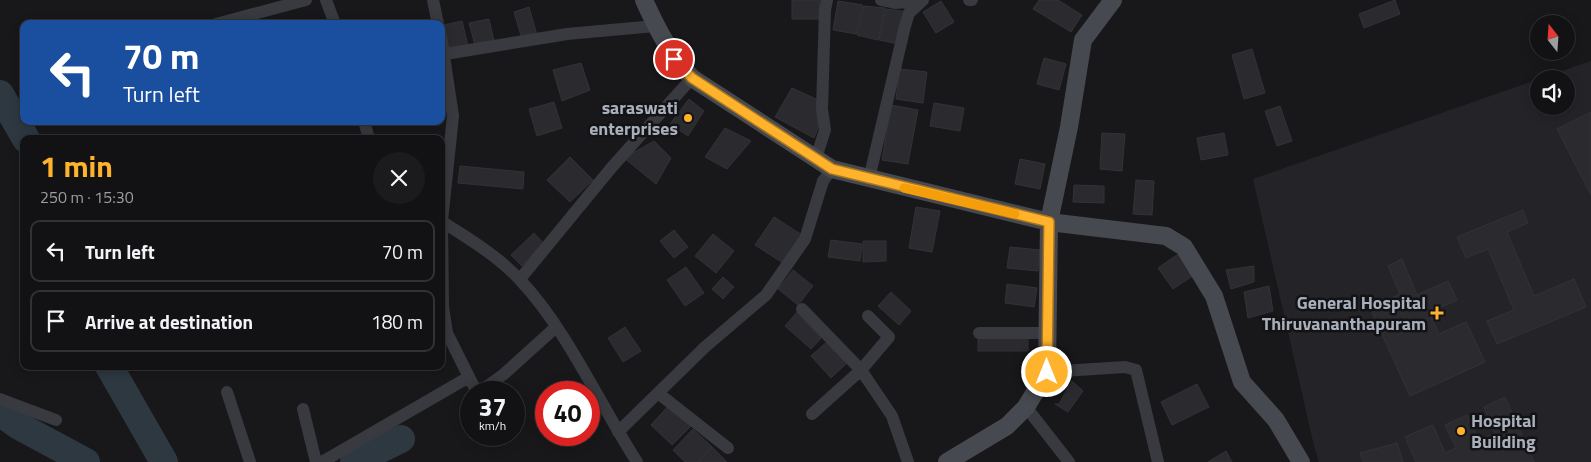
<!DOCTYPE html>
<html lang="en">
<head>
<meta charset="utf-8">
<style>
	:root { --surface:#121214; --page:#1b1b1d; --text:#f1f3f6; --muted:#9c9ea0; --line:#313234; --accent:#ffb32c }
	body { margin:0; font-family:"Titillium Web",sans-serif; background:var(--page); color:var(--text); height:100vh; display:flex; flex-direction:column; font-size:19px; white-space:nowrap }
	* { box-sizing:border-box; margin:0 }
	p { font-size:16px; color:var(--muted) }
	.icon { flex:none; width:28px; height:28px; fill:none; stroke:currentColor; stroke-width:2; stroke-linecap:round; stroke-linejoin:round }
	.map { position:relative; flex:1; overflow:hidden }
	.drawer { position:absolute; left:20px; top:135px; width:425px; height:235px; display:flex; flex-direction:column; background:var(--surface); border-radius:10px; box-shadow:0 2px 12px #0003,0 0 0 1px var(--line) }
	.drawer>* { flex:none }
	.guide { position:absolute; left:20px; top:20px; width:425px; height:105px; border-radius:10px; box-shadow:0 2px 12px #0003,0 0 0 1px var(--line); background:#1a4fa0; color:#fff; overflow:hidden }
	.needle { width:32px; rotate:343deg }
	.buttons { position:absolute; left:1530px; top:15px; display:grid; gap:10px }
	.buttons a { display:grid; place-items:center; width:45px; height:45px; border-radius:50%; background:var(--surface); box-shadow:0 2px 12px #0003,0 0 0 1px var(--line); font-size:25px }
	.speed { position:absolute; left:460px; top:381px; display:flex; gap:10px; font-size:25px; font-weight:700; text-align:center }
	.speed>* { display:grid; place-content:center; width:65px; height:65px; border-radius:50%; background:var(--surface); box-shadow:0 2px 12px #0003,0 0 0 1px var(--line); line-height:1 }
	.speed small { font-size:12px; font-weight:400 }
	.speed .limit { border:8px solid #d22; background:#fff; color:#111 }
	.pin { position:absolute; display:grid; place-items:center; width:42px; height:42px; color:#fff; margin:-21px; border:2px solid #fff; border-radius:50%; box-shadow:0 1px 5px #0007 }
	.me { position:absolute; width:55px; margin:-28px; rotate:0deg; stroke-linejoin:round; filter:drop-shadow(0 0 4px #0008) }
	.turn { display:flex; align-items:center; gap:18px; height:105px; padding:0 20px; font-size:22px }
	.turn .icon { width:65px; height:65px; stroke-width:2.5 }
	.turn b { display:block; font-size:35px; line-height:42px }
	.round { display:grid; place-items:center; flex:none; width:52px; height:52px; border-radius:26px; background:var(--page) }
	.summary { display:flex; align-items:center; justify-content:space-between; height:85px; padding:0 20px }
	h1 { font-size:30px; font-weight:700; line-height:38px; color:var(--accent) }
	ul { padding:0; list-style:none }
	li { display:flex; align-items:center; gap:15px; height:62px; margin:0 10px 8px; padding:0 10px; border:2px solid var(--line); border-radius:10px }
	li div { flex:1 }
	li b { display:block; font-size:19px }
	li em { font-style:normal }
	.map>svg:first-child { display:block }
</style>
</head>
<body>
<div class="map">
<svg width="1591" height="462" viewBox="0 0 1591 462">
	<rect width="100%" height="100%" fill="#18181b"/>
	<!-- built -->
	<path fill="#242428" d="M 1591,61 L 1591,462 L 1319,462 L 1314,446 L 1253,179 L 1539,79 L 1539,106 L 1566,106 L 1566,79 L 1539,79 Z"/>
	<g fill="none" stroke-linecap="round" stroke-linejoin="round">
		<!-- river -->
		<path stroke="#2d3841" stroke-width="28" d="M 0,94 L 26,139
			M 109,366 L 164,462
			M 0,412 L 19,426 L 86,462
			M 354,462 L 401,439"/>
	</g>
	<!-- building -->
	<path fill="#2b2b2f" stroke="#323237" d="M 792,0 L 820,0 L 819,19 L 792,19 Z
		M 1039,0 L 1058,0 L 1082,15 L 1071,32 L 1033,9 Z
		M 1395,0 L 1400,14 L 1364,28 L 1359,14 Z
		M 838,1 L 863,5 L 856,34 L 833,30 Z
		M 941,1 L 954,22 L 936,33 L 923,12 Z
		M 864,6 L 885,8 L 878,40 L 857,35 Z
		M 529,7 L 537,35 L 522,39 L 514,12 Z
		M 886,9 L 908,12 L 899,44 L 879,40 Z
		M 489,19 L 494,41 L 475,45 L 469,23 Z
		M 462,21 L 468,46 L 449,50 L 444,25 Z
		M 1252,49 L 1265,93 L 1244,99 L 1232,55 Z
		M 1044,58 L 1066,64 L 1059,90 L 1037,84 Z
		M 581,63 L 590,90 L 562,101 L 553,70 Z
		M 900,69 L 927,72 L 923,103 L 896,99 Z
		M 792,88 L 816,99 L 821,121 L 814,138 L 775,117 Z
		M 689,99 L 704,111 L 688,136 L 670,124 Z
		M 554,102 L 562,128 L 537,136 L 529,109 Z
		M 934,103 L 964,108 L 960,131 L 930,126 Z
		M 891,105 L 918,110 L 908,164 L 882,160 Z
		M 1280,106 L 1292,141 L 1277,146 L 1265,111 Z
		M 1591,112 L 1591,195 L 1557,129 Z
		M 725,128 L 751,141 L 727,169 L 705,157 Z
		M 1102,133 L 1125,134 L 1122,171 L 1100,169 Z
		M 1224,133 L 1228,155 L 1201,160 L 1197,138 Z
		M 654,141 L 671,158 L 656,184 L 624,158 Z
		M 570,157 L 593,180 L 570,202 L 547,180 Z
		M 1020,159 L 1045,164 L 1040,189 L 1015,184 Z
		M 460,166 L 524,172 L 523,189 L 458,183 Z
		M 1136,180 L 1154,181 L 1152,215 L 1133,214 Z
		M 1074,185 L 1104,186 L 1104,203 L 1073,202 Z
		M 916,207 L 940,211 L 932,252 L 909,248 Z
		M 1523,210 L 1528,223 L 1507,232 L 1534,296 L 1574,279 L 1586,307 L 1497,344 L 1487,321 L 1514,310 L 1488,249 L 1466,258 L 1457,237 Z
		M 774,217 L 802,235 L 783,263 L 755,245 Z
		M 674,230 L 688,247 L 674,258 L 660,241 Z
		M 534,233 L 545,245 L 522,266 L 511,255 Z
		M 713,234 L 734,251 L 716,273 L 695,256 Z
		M 831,240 L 862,244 L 860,261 L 828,257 Z
		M 863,241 L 886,241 L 886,261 L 863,262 Z
		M 1010,247 L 1040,250 L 1038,271 L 1007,268 Z
		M 1178,254 L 1194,275 L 1173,289 L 1158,268 Z
		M 1402,259 L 1417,295 L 1448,281 L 1457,300 L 1429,312 L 1439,334 L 1466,322 L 1485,362 L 1410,396 L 1370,308 L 1400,294 L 1388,266 Z
		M 1254,266 L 1254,282 L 1231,289 L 1226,270 Z
		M 686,267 L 704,293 L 685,306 L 667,280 Z
		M 793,270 L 813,286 L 798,305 L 778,289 Z
		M 723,277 L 734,287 L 723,299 L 712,289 Z
		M 1007,284 L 1037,288 L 1034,307 L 1005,303 Z
		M 1269,286 L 1273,311 L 1248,318 L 1244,292 Z
		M 891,292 L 911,311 L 899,325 L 878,306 Z
		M 798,311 L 824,335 L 811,349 L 785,326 Z
		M 625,327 L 641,351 L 623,362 L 608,338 Z
		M 978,336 L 1028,336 L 1028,351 L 978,351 Z
		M 829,340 L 848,362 L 831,378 L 811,356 Z
		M 1072,381 L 1083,391 L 1068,412 L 1055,404 L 1059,404 Z
		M 1197,384 L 1209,407 L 1172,425 L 1161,402 Z
		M 1505,397 L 1534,462 L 1416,462 L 1405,437 L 1433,425 L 1445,453 L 1456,448 L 1445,425 L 1467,415 L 1479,440 L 1495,433 L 1484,407 Z
		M 669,405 L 691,426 L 672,445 L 651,425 Z
		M 693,429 L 712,447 L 697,462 L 685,462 L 673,450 Z
		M 1397,443 L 1403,462 L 1363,462 L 1360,453 Z
		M 712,447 L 727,462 L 697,462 Z
		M 1226,451 L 1232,462 L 1208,462 Z"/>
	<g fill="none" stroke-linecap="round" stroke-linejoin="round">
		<!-- street -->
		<path stroke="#393a40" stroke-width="12" d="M 326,0 L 335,24
			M 433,0 L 438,24
			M 881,0 L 895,3 L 922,1
			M 969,0 L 972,0
			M 216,24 L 306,0
			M 441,36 L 453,116 L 442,221 L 443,307 L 447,333 L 469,377
			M 445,54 L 567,34 L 655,26
			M 364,121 L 369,139
			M 816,158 L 825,130 L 822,109 L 825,10 L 827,0
			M 869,179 L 905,26 L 909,13 L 923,0
			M 441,221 C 468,238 498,256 520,280 C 566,328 600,405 637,462
			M 520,279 L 612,167 L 692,78
			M 802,309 L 861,370 L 892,416 L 908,462
			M 979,333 L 1047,333
			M 1047,372 L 1125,367 L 1136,370 L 1158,462
			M 227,392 L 250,462
			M 479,392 L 504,374 L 556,327
			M 658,393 L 728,448
			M 0,399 L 56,420
			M 1026,407 L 1069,462
			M 303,409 L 316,462
			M 812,414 L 861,370 L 889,337 L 868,316
			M 618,432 L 705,347 L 766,295 L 805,239 L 823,181 L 832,169
			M 322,462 L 469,377 L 477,392"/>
		<!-- secondary -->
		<path stroke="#474951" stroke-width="18" d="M 644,0 C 657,29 670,54 692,78 L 832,169 L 1049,222 L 1166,236 L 1184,247 L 1214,296 L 1242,382 L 1276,420 L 1301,462
			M 947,462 L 1007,426 L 1026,407 L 1047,372 L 1049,222 L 1069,127 L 1083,40 L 1113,0"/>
	</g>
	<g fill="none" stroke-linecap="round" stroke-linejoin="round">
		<!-- route casing -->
		<g stroke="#a6741d" stroke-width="12">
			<path id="route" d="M 674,59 L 692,78 L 832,169 L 1049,222 L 1047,372"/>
		</g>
		<!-- route -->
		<use href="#route" stroke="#ffb32c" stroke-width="9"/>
		<!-- slow -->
		<path stroke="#f59e0b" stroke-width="9" d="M 904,188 L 1015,214"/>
	</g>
	<!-- markers -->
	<g fill="#ffb32c" stroke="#131316" stroke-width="2">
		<circle cx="688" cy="118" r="5"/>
		<path d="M1434.5 305.5h5v5h5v5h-5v5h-5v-5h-5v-5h5z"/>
		<circle cx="1461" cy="431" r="5"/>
	</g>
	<g text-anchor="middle" stroke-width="5" stroke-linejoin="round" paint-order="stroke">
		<!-- poi labels -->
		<g font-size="18" font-weight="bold" fill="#a9b0bc" stroke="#131316" text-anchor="end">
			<text x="678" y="114">saraswati<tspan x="678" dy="21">enterprises</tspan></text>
			<text x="1426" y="309">General Hospital<tspan x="1426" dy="21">Thiruvananthapuram</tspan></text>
			<text x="1471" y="427" text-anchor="start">Hospital<tspan x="1471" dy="21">Building</tspan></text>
		</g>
	</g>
</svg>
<div class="buttons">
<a><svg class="needle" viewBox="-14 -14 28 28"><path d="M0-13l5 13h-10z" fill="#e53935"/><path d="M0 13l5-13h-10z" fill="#9c9ea0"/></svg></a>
<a><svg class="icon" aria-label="sound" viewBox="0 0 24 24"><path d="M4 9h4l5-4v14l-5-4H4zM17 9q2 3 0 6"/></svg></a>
</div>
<div class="speed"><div>37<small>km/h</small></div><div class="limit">40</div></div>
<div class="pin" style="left:674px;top:59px;background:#d93025"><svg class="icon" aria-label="arrive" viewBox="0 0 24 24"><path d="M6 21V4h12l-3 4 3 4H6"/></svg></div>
<svg class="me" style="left:1047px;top:372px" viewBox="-20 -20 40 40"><circle r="17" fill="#ffb32c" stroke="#fff" stroke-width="3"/><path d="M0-11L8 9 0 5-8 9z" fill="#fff"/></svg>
<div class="guide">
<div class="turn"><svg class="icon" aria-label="left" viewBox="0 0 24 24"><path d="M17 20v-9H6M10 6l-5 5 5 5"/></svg><div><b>70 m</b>Turn left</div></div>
</div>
<section class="drawer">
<div class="summary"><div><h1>1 min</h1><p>250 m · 15:30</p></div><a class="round"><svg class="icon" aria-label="close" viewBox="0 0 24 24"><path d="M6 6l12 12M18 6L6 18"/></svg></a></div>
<ul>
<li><svg class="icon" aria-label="left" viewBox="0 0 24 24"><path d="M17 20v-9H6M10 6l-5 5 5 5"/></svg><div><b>Turn left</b></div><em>70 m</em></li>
<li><svg class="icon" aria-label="arrive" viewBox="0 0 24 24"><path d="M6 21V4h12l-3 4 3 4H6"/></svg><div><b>Arrive at destination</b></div><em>180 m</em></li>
</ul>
</section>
</div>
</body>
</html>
